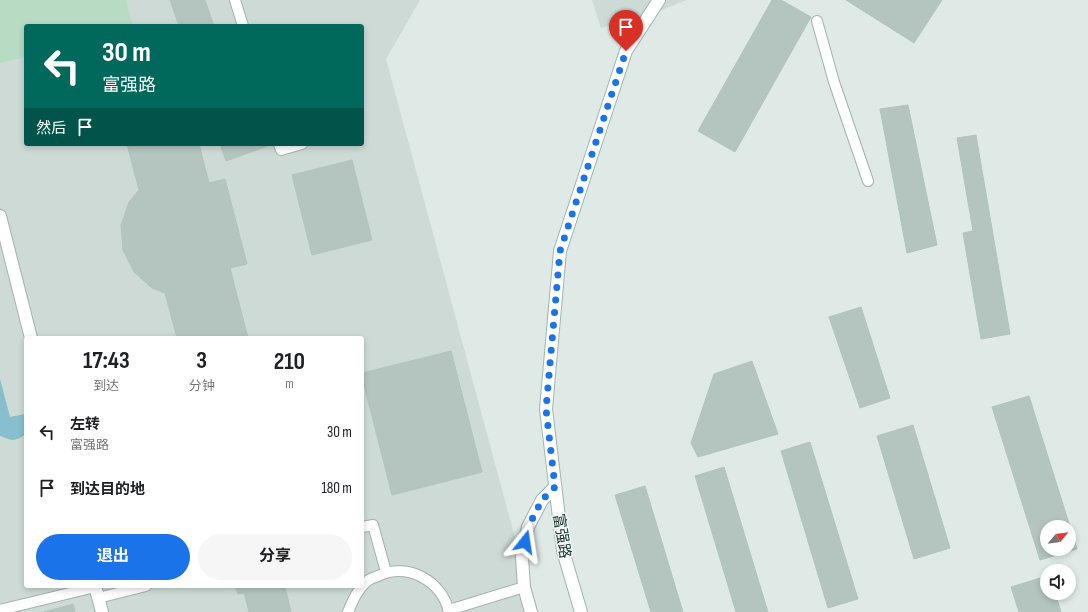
<!DOCTYPE html>
<html lang="zh">
<head>
<meta charset="utf-8">
<style>
	:root { --surface:#fff; --page:#f6f6f6; --text:#202124; --muted:#757577; --accent:#1a73e8 }
	body { margin:0; font-family:"Sofia Sans Condensed","Noto Sans SC",sans-serif; background:var(--page); color:var(--text); height:100vh; display:flex; flex-direction:column; font-size:15px; white-space:nowrap }
	* { box-sizing:border-box; margin:0 }
	p { font-size:13px; color:var(--muted) }
	.icon { flex:none; width:22px; height:22px; fill:none; stroke:currentColor; stroke-width:2; stroke-linecap:round; stroke-linejoin:round }
	.map { position:relative; flex:1; overflow:hidden }
	.drawer { position:absolute; left:24px; top:336px; width:340px; height:252px; display:flex; flex-direction:column; background:var(--surface); border-radius:4px; box-shadow:0 2px 6px #0003 }
	.drawer>* { flex:none }
	.top-card { position:absolute; left:24px; top:24px; width:340px; height:122px; border-radius:4px; box-shadow:0 2px 6px #0003; background:#00695c; color:#fff; overflow:hidden }
	.needle { width:26px; rotate:61deg }
	.fabs { position:absolute; left:1040px; top:520px; display:grid; gap:8px }
	.fabs a { display:grid; place-items:center; width:36px; height:36px; border-radius:50%; background:var(--surface); box-shadow:0 2px 6px #0003; font-size:20px }
	.pin { position:absolute; display:grid; place-items:center; width:34px; height:34px; color:#fff; margin:-41px -17px; border-radius:50% 50% 50% 0; rotate:-45deg; box-shadow:0 0 4px #0007 }
	.pin .icon { rotate:45deg }
	.me { position:absolute; width:44px; margin:-22px; rotate:15deg; stroke-linejoin:round; filter:drop-shadow(0 0 3px #0008) }
	.turn { display:flex; align-items:center; gap:14px; height:84px; padding:0 12px; font-size:18px }
	.turn .icon { width:52px; height:52px; stroke-width:2.5 }
	.turn b { display:block; font-size:28px; line-height:34px }
	.then { display:flex; align-items:center; height:38px; padding:0 12px; background:#0003; gap:8px; font-size:15px }
	.eta { display:flex; justify-content:space-evenly; align-items:center; height:68px; text-align:center }
	.eta b { font-size:24px; font-weight:700; line-height:28px }
	.primary-button { display:flex; gap:8px; margin-top:auto; padding:8px 12px }
	.primary-button a { flex:1; height:46px; border-radius:24px; background:var(--accent); color:#fff; font-size:16px; font-weight:700; line-height:46px; text-align:center }
	.primary-button a+a { background:var(--page); color:var(--text) }
	ul { padding:0; list-style:none }
	li { display:flex; align-items:center; gap:12px; height:56px; padding:0 12px }
	li div { flex:1 }
	li b { display:block; font-size:15px }
	li em { font-style:normal }
	.map>svg:first-child { display:block }
</style>
</head>
<body>
<div class="map">
<svg width="1088" height="612" viewBox="0 0 1088 612">
	<rect width="100%" height="100%" fill="#dfeae6"/>
	<!-- built -->
	<path fill="#cddad5" fill-rule="evenodd" d="M 0,0 L 420,0 L 386,59 L 535,612 L 0,612 ZM 26,26 L 362,26 L 362,144 L 26,144 ZM 26,338 L 362,338 L 362,586 L 26,586 Z
		M 592,0 L 687,0 L 648,15 L 601,28 Z"/>
	<!-- green -->
	<path fill="#b8dbc4" d="M 0,0 L 126,0 L 133,26 L 26,26 L 26,57 L 0,63 Z"/>
	<!-- water -->
	<path fill="#87bfcf" d="M 0,379 L 10,417 L 25,414 L 26,418 L 26,434 C 15,442 12,441 0,436 Z"/>
	<!-- building -->
	<path fill="#b4c5bf" stroke="#b2c4bd" fill-rule="evenodd" d="M 170,0 L 205,0 L 214,26 L 179,26 Z
		M 772,0 L 781,0 L 811,17 L 735,152 L 698,131 Z
		M 846,0 L 942,0 L 914,43 Z
		M 908,105 L 937,245 L 907,253 L 880,109 Z
		M 976,135 L 1010,334 L 981,339 L 963,233 L 973,231 L 957,138 Z
		M 127,144 L 199,144 L 209,183 L 225,179 L 247,264 L 230,268 L 248,338 L 177,338 L 165,293 L 152,288 L 134,272 L 123,250 L 121,225 L 129,202 L 139,190 Z
		M 220,144 L 267,144 L 268,146 L 226,161 Z
		M 352,160 L 372,240 L 312,255 L 292,175 Z
		M 861,307 L 890,398 L 860,408 L 829,317 Z
		M 451,351 L 482,472 L 392,495 L 362,377 L 362,373 Z
		M 752,361 L 778,434 L 698,457 L 691,443 L 714,374 Z
		M 1029,396 L 1077,549 L 1040,560 L 992,407 ZM 1047,527 L 1069,527 L 1069,549 L 1047,549 Z
		M 913,425 L 950,548 L 914,559 L 877,436 Z
		M 810,442 L 858,599 L 828,608 L 781,451 Z
		M 724,467 L 768,612 L 736,612 L 695,476 Z
		M 645,486 L 683,612 L 651,612 L 615,495 Z
		M 1047,576 L 1047,593 L 1055,593 L 1061,612 L 1019,612 L 1011,587 Z
		M 235,586 L 288,586 L 285,587 L 291,612 L 249,612 L 244,593 L 238,594 Z
		M 73,604 L 75,612 L 44,612 Z"/>
	<g fill="none" stroke-linecap="round" stroke-linejoin="round">
		<!-- lane casing -->
		<g stroke="#a2b2ad" stroke-width="12">
			<path id="lane" d="M 235,0 L 243,26
				M 817,21 L 834,82 L 868,181
				M 279,144 L 281,150 L 302,144
				M 362,527 L 373,525 L 386,572
				M 98,598 L 146,586
				M 0,610 L 95,587
				M 449,610 L 524,587
				M 348,612 C 353,600 357,590 367,581 C 370,579 375,577 378,576 C 408,562 442,581 449,612"/>
		</g>
		<!-- street casing -->
		<g stroke="#a2b2ad" stroke-width="14">
			<path id="street" d="M 0,216 L 31,338
				M 95,586 L 102,612
				M 531,612 L 524,587 L 522,557 L 528,527 L 542,500 L 555,487"/>
		</g>
		<!-- secondary casing -->
		<g stroke="#9eb6af" stroke-width="14">
			<path id="secondary" d="M 581,612 L 563,551 L 546,409 L 560,251 L 626,51 L 659,0"/>
		</g>
		<!-- lane -->
		<use href="#lane" stroke="#fff" stroke-width="10"/>
		<!-- street -->
		<use href="#street" stroke="#fff" stroke-width="12"/>
		<!-- secondary -->
		<use href="#secondary" stroke="#fff" stroke-width="12"/>
	</g>
	<g fill="none" stroke-linecap="round" stroke-linejoin="round">
		<!-- route -->
		<path stroke="#1a73e8" stroke-width="7" stroke-dasharray="0 12.6" d="M 525,542 L 528,527 L 542,500 L 555,487 L 546,409 L 560,251 L 626,51"/>
	</g>
	<g text-anchor="middle" stroke-width="3" stroke-linejoin="round" paint-order="stroke">
		<!-- street labels -->
		<g font-size="15" fill="#203a35" stroke="#eff7f4">
			<text transform="translate(562 536) rotate(81)" y="5">富强路</text>
		</g>
	</g>
</svg>
<div class="fabs">
<a><svg class="needle" viewBox="-14 -14 28 28"><path d="M0-13l5 13h-10z" fill="#e53935"/><path d="M0 13l5-13h-10z" fill="#757577"/></svg></a>
<a><svg class="icon" aria-label="sound" viewBox="0 0 24 24"><path d="M4 9h4l5-4v14l-5-4H4zM17 9q2 3 0 6"/></svg></a>
</div>
<div class="pin" style="left:626px;top:51px;background:#d93025"><svg class="icon" aria-label="arrive" viewBox="0 0 24 24"><path d="M6 21V4h12l-3 4 3 4H6"/></svg></div>
<svg class="me" style="left:525px;top:542px" viewBox="-20 -20 40 40"><path d="M0-17L14 15 0 8-14 15z" fill="#1a73e8" stroke="#fff" stroke-width="4"/></svg>
<div class="top-card">
<div class="turn"><svg class="icon" aria-label="left" viewBox="0 0 24 24"><path d="M17 20v-9H6M10 6l-5 5 5 5"/></svg><div><b>30 m</b>富强路</div></div>
<div class="then">然后<svg class="icon" aria-label="arrive" viewBox="0 0 24 24"><path d="M6 21V4h12l-3 4 3 4H6"/></svg></div>
</div>
<section class="drawer">
<div class="eta">
<div><b>17:43</b><p>到达</p></div>
<div><b>3</b><p>分钟</p></div>
<div><b>210</b><p>m</p></div>
</div>
<ul>
<li><svg class="icon" aria-label="left" viewBox="0 0 24 24"><path d="M17 20v-9H6M10 6l-5 5 5 5"/></svg><div><b>左转</b><p>富强路</p></div><em>30 m</em></li>
<li><svg class="icon" aria-label="arrive" viewBox="0 0 24 24"><path d="M6 21V4h12l-3 4 3 4H6"/></svg><div><b>到达目的地</b></div><em>180 m</em></li>
</ul>
<div class="primary-button"><a>退出</a><a>分享</a></div>
</section>
</div>
</body>
</html>
